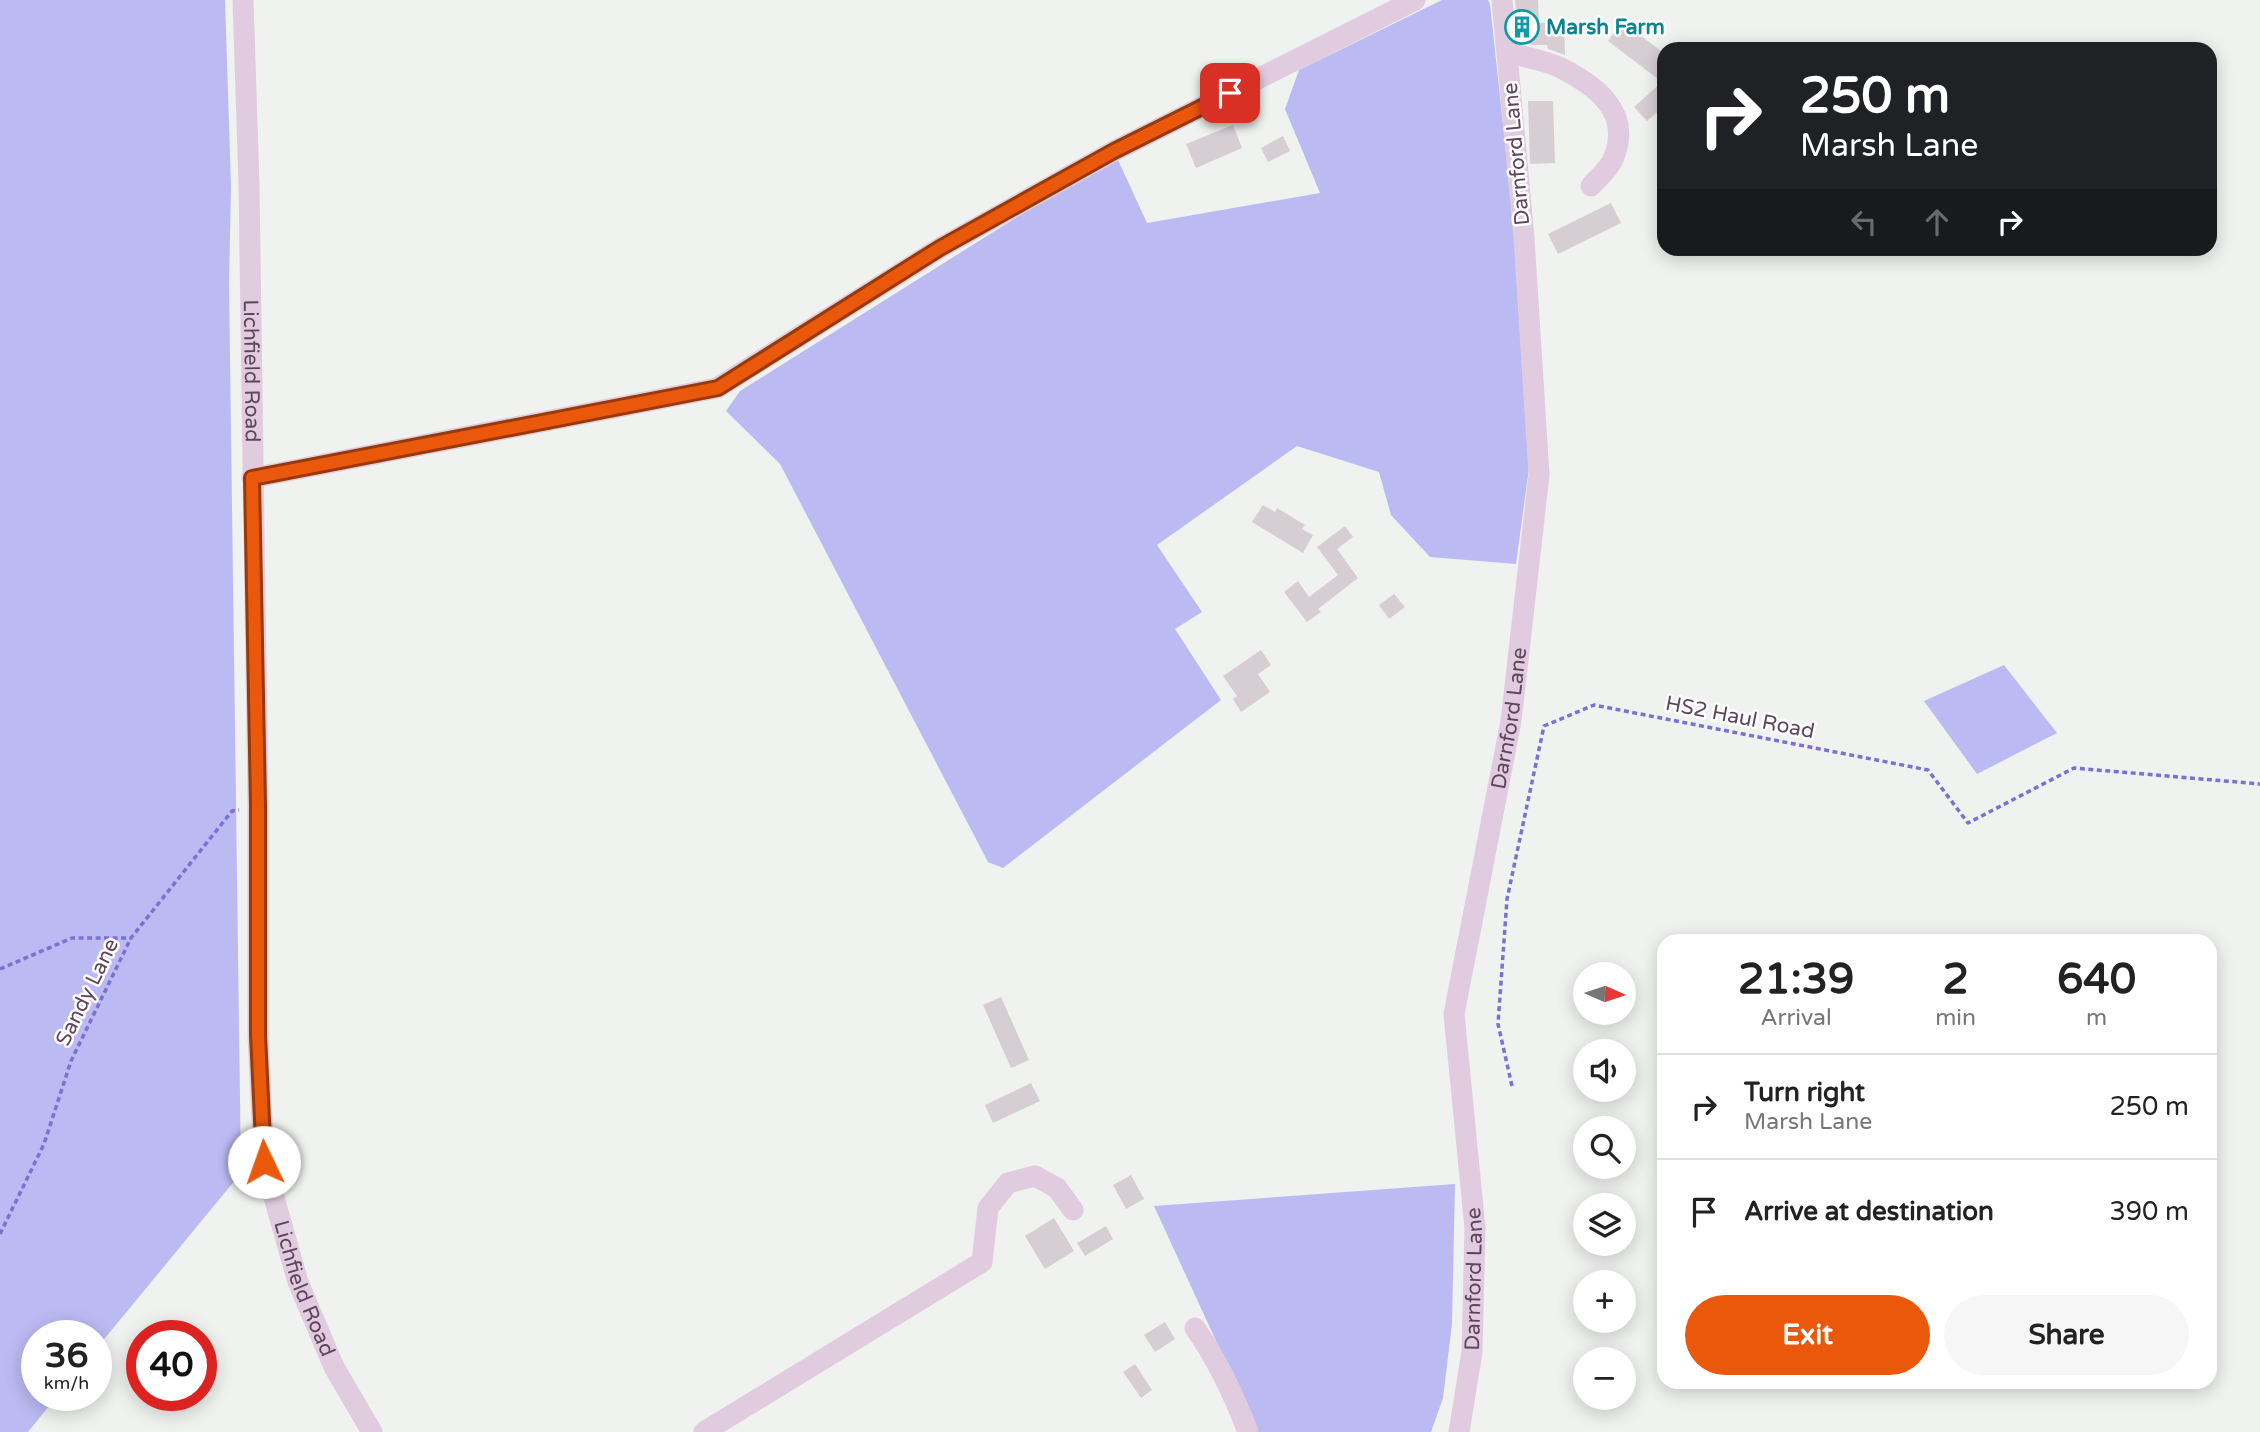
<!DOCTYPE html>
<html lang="en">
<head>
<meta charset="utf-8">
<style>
	:root { --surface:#fff; --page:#f6f6f6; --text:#222; --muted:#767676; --line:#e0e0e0; --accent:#ea580c }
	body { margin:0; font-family:"Varela Round",sans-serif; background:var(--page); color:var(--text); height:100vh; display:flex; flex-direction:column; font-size:26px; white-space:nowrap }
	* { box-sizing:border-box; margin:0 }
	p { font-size:23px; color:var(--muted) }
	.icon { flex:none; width:38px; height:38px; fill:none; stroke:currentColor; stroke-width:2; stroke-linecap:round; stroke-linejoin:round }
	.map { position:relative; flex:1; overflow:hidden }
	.sheet { position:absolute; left:1657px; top:934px; width:560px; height:455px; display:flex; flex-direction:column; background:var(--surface); border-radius:21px; box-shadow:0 4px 18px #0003 }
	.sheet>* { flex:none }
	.top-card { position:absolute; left:1657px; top:42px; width:560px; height:214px; border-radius:21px; box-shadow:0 4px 18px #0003; background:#202124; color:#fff; overflow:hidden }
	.needle { width:46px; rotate:93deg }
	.fabs { position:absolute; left:1573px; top:962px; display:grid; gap:14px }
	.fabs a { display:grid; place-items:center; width:63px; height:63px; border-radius:50%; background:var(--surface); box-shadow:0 4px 18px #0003; font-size:35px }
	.speed { position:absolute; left:21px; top:1320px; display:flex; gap:14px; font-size:35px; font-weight:700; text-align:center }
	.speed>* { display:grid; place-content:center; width:91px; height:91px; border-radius:50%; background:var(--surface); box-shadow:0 4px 18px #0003; line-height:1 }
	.speed small { font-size:18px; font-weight:400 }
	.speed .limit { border:10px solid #d22; background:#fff; color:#111 }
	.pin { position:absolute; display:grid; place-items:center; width:60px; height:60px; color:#fff; margin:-30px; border-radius:14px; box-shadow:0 4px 10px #0006 }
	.me { position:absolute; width:77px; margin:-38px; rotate:357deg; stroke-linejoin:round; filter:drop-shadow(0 0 5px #0008) }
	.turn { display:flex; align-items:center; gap:24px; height:147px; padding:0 28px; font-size:32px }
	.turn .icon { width:91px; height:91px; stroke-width:2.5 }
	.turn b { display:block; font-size:49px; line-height:60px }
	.lanes { display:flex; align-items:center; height:66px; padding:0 28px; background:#0003; justify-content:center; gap:35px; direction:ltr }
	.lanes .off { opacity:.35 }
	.eta { display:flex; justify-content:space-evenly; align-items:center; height:119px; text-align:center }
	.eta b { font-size:42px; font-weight:800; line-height:49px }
	.button { display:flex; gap:14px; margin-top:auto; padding:14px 28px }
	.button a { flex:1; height:80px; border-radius:42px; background:var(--accent); color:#fff; font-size:28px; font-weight:800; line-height:80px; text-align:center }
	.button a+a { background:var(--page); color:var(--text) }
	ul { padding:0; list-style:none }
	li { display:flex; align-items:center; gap:21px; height:105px; padding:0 28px; border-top:2px solid var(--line) }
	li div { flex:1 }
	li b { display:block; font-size:26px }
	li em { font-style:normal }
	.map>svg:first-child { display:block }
</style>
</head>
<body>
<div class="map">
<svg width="2260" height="1432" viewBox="0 0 2260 1432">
	<rect width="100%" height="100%" fill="#f0f2ef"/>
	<!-- green -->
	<path fill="#bbbaf2" d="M 0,0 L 225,0 L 231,186 L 229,283 L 241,1173 L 96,1349 L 96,1335 L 37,1335 L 37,1395 L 58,1395 L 28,1432 L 0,1432 Z
		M 1442,0 L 1488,0 L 1490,4 L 1521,292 L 1529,468 L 1516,564 L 1430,557 L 1391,515 L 1379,472 L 1297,446 L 1157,545 L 1202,612 L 1175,629 L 1221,700 L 1003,868 L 988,862 L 780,464 L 726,411 L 740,391 L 1041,202 L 1118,160 L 1147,223 L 1320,193 L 1285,109 L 1299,70 Z
		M 2004,665 L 2057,733 L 1977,774 L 1924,701 Z
		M 1455,1184 L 1452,1324 L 1443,1398 L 1431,1432 L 1258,1432 L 1154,1206 Z"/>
	<!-- building -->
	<path fill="#d7ced4" d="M 1515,0 L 1538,0 L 1539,23 L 1564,23 L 1565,55 L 1548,49 L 1547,45 L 1533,45 L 1519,42 Z
		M 1622,22 L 1664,53 L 1664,106 L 1647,121 L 1634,107 L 1662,82 L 1608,41 Z
		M 1528,101 L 1553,101 L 1555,163 L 1530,164 Z
		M 1233,125 L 1242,148 L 1196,168 L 1186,144 Z
		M 1283,136 L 1290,151 L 1268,162 L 1261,148 Z
		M 1611,203 L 1621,223 L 1558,254 L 1548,234 Z
		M 1263,505 L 1275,512 L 1277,508 L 1305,525 L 1302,529 L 1313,535 L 1303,553 L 1252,522 Z
		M 1345,526 L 1353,537 L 1337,549 L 1358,578 L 1318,609 L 1321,612 L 1307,622 L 1284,592 L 1298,581 L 1309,597 L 1338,575 L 1317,547 Z
		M 1394,594 L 1405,607 L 1389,619 L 1379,605 Z
		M 1261,650 L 1271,665 L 1258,674 L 1270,692 L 1241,712 L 1233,699 L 1237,696 L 1223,676 Z
		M 1001,997 L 1029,1060 L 1011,1068 L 983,1005 Z
		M 1031,1083 L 1040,1101 L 993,1123 L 985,1105 Z
		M 1131,1175 L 1144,1199 L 1126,1209 L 1113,1185 Z
		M 1054,1218 L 1074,1251 L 1045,1269 L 1025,1236 Z
		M 1106,1226 L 1113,1239 L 1085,1256 L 1077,1243 Z
		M 1165,1322 L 1175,1339 L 1155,1352 L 1144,1335 Z
		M 1135,1364 L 1152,1390 L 1141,1398 L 1123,1372 Z"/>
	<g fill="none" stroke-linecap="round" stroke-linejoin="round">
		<!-- path -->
		<path stroke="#7d6fd3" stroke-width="3.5" stroke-dasharray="5 3.5" stroke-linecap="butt" d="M 0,969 L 72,938 L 131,938
			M 1512,1086 L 1498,1024 L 1507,899 L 1544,726 L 1594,705 L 1928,770 L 1968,823 L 2074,768 L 2260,784
			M 0,1234 L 44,1144 L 71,1061 L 131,938 L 232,811 L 239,810"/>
		<!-- minor -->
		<g stroke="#e0ccde" stroke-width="21">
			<path id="s1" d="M 243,0 L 249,184 L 258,805 L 258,1036 L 264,1162 L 298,1282 L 334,1367 L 372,1432"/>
			<path d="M 1507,52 C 1524,57 1543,60 1559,67 C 1595,85 1632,111 1614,157 C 1610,168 1599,177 1591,186"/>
			<path d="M 252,478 L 717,388 L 940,248 L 1114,151 L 1415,0"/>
			<path d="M 1195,1328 C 1218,1361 1234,1395 1248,1432"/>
			<path d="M 704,1432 L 982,1262 L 988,1208 L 1008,1183 L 1035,1176 L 1057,1188 L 1073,1210"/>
			<path id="s2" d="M 1459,1432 L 1472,1352 L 1475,1228 L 1454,1014 L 1511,721 L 1539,475 L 1524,238 L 1502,0"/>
		</g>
	</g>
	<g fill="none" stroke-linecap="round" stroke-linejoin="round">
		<!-- route casing -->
		<g stroke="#983908" stroke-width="18">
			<path id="route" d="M 264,1162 L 258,1035 L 258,805 L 252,478 L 718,388 L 940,248 L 1114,151 L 1230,93"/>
		</g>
		<!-- route -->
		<use href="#route" stroke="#ea580c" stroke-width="12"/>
	</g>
	<!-- icons -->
	<defs>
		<g id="building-ring" transform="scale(1.75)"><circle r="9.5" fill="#fff" stroke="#0f9aa8" stroke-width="1.5"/><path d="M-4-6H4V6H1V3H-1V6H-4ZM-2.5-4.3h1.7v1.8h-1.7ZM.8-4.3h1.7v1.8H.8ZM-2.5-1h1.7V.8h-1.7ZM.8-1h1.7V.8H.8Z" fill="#0f9aa8"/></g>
	</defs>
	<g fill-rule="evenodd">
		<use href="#building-ring" x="1522" y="27"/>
	</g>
	<g text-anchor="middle" stroke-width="5" stroke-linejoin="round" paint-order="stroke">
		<!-- culture labels -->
		<g font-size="21" font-weight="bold" fill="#0d838f" stroke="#fff" text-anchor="start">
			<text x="1546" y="34">Marsh Farm</text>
		</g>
		<!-- street labels -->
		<g font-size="21" fill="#5e455b" stroke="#fff">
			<text transform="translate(1516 154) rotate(-95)" y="7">Darnford Lane</text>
			<text dy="7" stroke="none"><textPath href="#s1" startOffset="371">Lichfield Road</textPath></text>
			<text transform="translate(1740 717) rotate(11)" y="7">HS2 Haul Road</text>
			<text dy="7" stroke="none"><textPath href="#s2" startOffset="721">Darnford Lane</textPath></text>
			<text transform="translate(87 992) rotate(-64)" y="7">Sandy Lane</text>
			<text dy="7" stroke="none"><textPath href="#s2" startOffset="154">Darnford Lane</textPath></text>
			<text dy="7" stroke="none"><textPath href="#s1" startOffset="1295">Lichfield Road</textPath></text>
		</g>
	</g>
</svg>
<div class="fabs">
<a><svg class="needle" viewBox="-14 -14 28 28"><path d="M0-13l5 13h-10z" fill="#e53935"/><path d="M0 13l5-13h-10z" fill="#767676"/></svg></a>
<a><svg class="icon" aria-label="sound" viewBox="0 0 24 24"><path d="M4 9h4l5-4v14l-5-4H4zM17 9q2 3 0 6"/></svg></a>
<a><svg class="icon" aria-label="search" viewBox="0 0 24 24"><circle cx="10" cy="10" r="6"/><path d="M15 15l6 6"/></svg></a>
<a><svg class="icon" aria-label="layers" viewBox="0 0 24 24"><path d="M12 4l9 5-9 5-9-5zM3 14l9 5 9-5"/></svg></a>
<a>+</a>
<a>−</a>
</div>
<div class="speed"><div>36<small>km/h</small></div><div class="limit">40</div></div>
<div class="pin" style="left:1230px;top:93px;background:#d93025"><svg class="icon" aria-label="arrive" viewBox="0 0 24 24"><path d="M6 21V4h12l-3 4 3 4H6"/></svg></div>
<svg class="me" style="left:264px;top:1162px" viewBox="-20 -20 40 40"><circle r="19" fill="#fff"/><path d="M0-13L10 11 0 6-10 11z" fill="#ea580c"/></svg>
<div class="top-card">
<div class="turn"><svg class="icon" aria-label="right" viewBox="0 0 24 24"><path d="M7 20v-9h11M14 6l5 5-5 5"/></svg><div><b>250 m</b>Marsh Lane</div></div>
<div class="lanes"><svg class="icon off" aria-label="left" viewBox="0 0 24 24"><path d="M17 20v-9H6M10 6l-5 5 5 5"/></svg><svg class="icon off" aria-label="ahead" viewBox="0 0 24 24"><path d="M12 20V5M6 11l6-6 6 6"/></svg><svg class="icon" aria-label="right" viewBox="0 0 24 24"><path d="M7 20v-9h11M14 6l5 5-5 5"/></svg></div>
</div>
<section class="sheet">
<div class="eta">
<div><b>21:39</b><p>Arrival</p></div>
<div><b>2</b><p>min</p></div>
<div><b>640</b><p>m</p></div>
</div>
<ul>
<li><svg class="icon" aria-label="right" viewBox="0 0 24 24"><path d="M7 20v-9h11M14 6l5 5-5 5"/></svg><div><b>Turn right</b><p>Marsh Lane</p></div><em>250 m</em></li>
<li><svg class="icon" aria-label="arrive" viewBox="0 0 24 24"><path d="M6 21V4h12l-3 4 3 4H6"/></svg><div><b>Arrive at destination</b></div><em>390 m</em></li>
</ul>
<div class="button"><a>Exit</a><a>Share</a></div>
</section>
</div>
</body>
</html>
